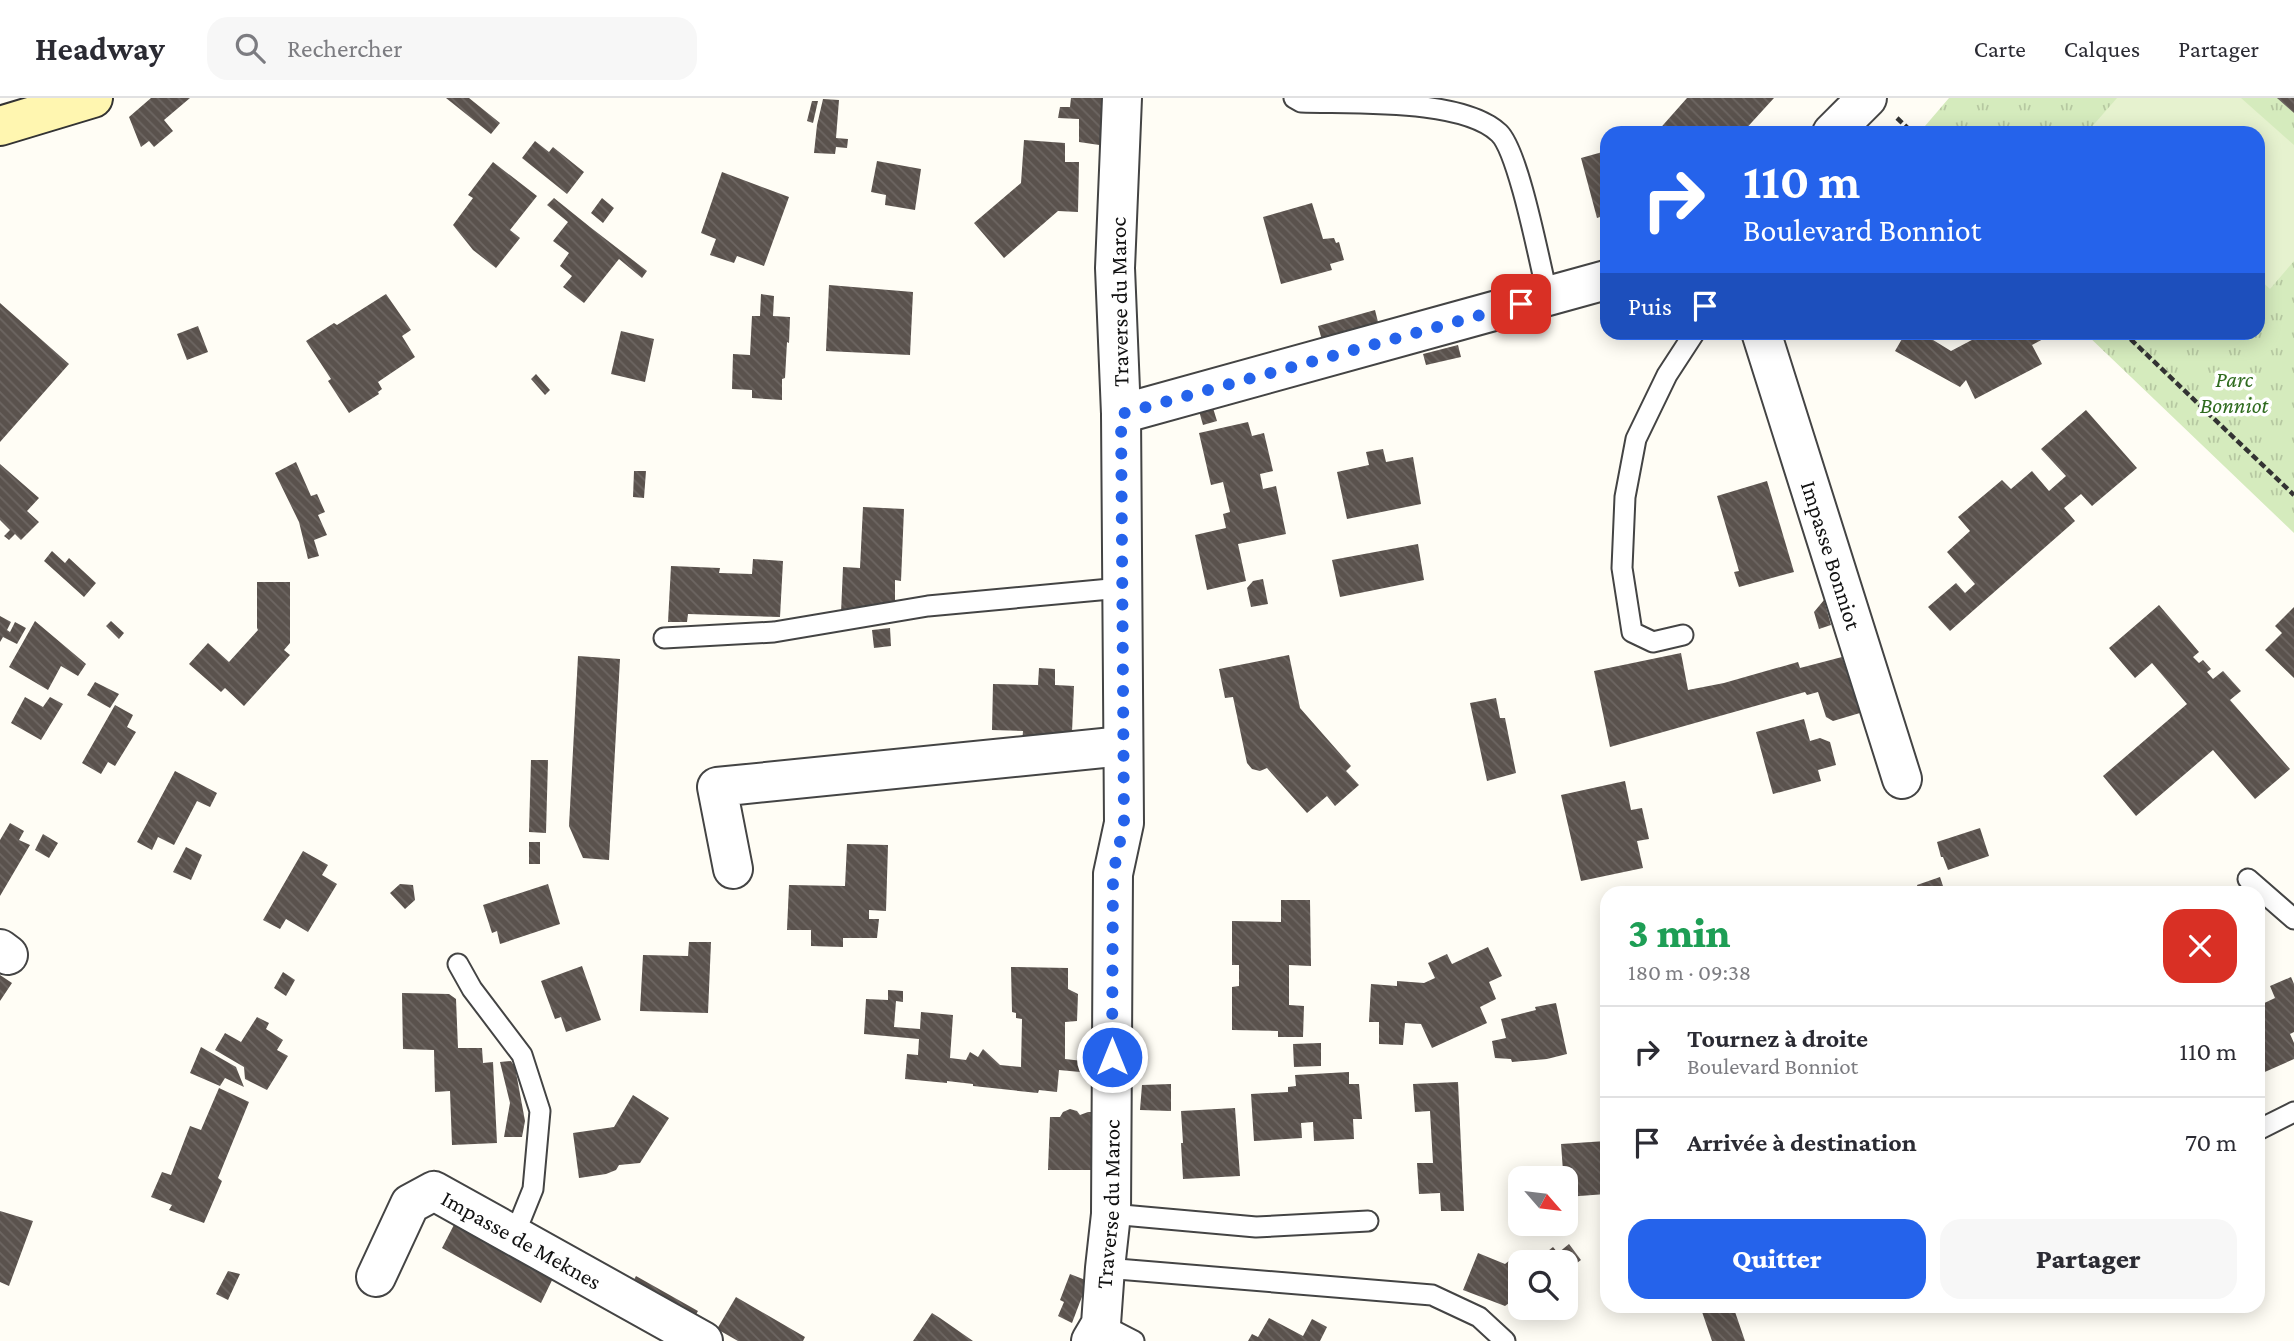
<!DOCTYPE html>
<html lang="fr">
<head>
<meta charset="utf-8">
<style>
	:root { --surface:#fff; --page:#f7f7f7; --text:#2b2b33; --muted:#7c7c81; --line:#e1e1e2; --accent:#2563eb }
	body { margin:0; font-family:"Crimson Pro",serif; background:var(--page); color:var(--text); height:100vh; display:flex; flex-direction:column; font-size:26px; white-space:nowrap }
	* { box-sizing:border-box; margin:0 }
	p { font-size:23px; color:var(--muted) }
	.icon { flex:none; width:38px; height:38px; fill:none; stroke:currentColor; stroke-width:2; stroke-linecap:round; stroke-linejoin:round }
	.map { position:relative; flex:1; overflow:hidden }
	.sheet { position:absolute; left:1600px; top:788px; width:665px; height:427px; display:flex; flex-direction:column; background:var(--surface); border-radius:21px; box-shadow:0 4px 18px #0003 }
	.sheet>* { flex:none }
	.hud { position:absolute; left:1600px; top:28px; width:665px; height:214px; border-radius:21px; box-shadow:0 4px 18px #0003; background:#2563eb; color:#fff; overflow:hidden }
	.needle { width:46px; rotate:118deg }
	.buttons { position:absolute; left:1508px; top:1068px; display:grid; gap:14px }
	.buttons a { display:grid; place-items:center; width:70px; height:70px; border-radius:14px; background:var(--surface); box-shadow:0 4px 18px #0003; font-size:35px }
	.pin { position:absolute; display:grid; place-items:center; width:60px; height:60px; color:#fff; margin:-30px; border-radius:14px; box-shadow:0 4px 10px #0006 }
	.me { position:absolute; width:77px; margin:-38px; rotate:0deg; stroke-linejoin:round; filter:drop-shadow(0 0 5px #0008) }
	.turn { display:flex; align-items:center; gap:24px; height:147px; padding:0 28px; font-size:32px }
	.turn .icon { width:91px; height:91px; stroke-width:2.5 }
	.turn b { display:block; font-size:49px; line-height:60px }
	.then { display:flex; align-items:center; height:66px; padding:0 28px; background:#0003; gap:14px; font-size:26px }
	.round { display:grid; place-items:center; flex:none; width:74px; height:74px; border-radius:21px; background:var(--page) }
	.overview { display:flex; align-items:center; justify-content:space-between; height:119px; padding:0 28px }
	h1 { font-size:42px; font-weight:800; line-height:52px; color:#1e9e55 }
	.button { display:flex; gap:14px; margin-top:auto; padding:14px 28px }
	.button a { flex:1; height:80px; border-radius:21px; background:var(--accent); color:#fff; font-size:28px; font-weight:800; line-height:80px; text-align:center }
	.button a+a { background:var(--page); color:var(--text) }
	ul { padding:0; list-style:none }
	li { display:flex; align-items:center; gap:21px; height:91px; padding:0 28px; border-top:2px solid var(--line) }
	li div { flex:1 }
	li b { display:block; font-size:26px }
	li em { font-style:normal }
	header { display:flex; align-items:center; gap:42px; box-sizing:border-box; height:98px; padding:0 35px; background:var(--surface); border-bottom:2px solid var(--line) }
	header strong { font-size:33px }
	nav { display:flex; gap:38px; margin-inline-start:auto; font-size:24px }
	.search { width:490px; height:63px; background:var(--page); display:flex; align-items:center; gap:18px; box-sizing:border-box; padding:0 24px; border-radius:21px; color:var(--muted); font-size:26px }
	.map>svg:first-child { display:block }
</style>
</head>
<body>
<header>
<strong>Headway</strong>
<div class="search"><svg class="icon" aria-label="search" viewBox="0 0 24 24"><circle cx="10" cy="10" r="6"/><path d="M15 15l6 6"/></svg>Rechercher</div>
<nav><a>Carte</a><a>Calques</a><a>Partager</a></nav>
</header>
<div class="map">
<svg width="2294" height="1243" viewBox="0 0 2294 1243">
	<defs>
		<pattern id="park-tufts" width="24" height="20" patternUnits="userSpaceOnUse" patternTransform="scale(1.75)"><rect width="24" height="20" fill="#d5ebbd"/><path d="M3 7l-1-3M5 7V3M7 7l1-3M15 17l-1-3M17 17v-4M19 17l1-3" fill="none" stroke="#b6c8a1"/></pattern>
		<pattern id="building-back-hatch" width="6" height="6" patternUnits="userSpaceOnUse" patternTransform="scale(1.75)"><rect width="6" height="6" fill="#5a524d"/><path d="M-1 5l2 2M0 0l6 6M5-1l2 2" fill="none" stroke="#6d6662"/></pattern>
	</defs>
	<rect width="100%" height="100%" fill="#fffdf5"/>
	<!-- park -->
	<path fill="url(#park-tufts)" d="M 1949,0 L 2279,0 L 2294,13 L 2294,435 L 2085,235 L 2258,234 L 2258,35 L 1919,35 Z"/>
	<!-- pitch -->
	<path fill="#e6f2cf" d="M 2117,0 L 2241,0 L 2294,47 L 2294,163 L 2270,191 L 2258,180 L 2258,35 L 2091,35 L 2089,32 Z"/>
	<!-- building -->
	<path fill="url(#building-back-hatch)" d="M 151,0 L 190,0 L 164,22 L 173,33 L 154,49 L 149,43 L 141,49 L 129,19 Z
		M 446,0 L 469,0 L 500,25 L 491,36 Z
		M 1071,0 L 1107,0 L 1106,48 L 1079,44 L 1079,21 L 1058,20 L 1060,9 L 1070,9 Z
		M 1687,0 L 1774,0 L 1742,35 L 1656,35 Z
		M 2277,0 L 2294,0 L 2294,15 Z
		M 823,1 L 839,2 L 836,40 L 848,41 L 847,50 L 836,49 L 835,56 L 814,55 L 817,27 Z
		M 812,3 L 818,3 L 813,25 L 807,23 Z
		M 1024,42 L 1065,45 L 1065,64 L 1079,64 L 1078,114 L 1058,113 L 1004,160 L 974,125 L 1021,85 Z
		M 535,43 L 549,54 L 553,49 L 584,74 L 567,96 L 522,60 Z
		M 1606,53 L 1606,117 L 1597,120 L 1581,60 Z
		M 877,63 L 921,71 L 915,112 L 885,107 L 886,97 L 871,94 Z
		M 493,64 L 537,98 L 510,132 L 520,140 L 496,170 L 473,152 L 453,127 L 473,100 L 468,97 Z
		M 722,74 L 789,99 L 764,168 L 737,158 L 734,165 L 710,157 L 716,141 L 701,135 Z
		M 554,100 L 590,129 L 647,173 L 642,180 L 619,161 L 584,205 L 563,189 L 572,178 L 560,168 L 569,155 L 553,143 L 568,124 L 547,107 Z
		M 602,100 L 614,110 L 603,125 L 591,115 Z
		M 1312,105 L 1323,141 L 1334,140 L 1336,145 L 1339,144 L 1344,162 L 1330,166 L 1332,172 L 1281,186 L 1263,119 Z
		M 829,187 L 913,194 L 910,257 L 826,253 Z
		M 386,196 L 411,232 L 402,238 L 415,259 L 378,284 L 382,291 L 378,294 L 379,296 L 349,315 L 328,283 L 331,281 L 306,243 L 334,225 L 337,227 Z
		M 761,196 L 774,198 L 773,218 L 790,219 L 789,245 L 787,244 L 785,280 L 782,281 L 782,302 L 752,300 L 752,292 L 732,291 L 733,256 L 750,257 L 752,218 L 760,218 Z
		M 0,205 L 69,266 L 0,344 Z
		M 1375,212 L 1380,232 L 1323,246 L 1318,228 Z
		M 198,228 L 208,254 L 187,262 L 177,236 Z
		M 621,233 L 654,241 L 645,284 L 611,276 Z
		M 1906,234 L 1920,234 L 1951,253 L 1987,234 L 2042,234 L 2045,240 L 2032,247 L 2042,266 L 1975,301 L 1966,282 L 1960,289 L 1895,253 Z
		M 1458,247 L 1461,259 L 1426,267 L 1423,256 Z
		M 536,276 L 550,292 L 545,297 L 531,281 Z
		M 1213,310 L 1217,323 L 1203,327 L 1199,313 Z
		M 2086,312 L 2137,370 L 2092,408 L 2081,396 L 2064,410 L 2075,423 L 1950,533 L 1928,509 L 1956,485 L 1965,495 L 1975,486 L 1947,454 L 1970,433 L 1958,419 L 2002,382 L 2011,391 L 2032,373 L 2049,393 L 2066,378 L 2041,351 Z
		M 1248,324 L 1252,338 L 1264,335 L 1273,373 L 1260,376 L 1263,391 L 1276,388 L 1286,436 L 1238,446 L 1246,483 L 1207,492 L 1195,437 L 1226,430 L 1223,416 L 1230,414 L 1223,384 L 1211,387 L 1199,335 Z
		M 1383,351 L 1386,364 L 1413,359 L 1421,406 L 1347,421 L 1337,374 L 1369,367 L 1366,354 Z
		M 296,364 L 311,398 L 317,396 L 325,414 L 318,417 L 327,437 L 314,442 L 319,458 L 308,461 L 299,424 L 275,375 Z
		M 0,366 L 39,400 L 27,413 L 39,424 L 21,442 L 15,436 L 9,442 L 4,438 L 10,432 L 0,422 Z
		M 634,373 L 646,373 L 644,400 L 633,399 Z
		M 1767,383 L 1794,474 L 1739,489 L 1734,474 L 1739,473 L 1717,398 Z
		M 863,409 L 904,411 L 901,483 L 895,482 L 895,503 L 892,508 L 841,515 L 843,469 L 860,470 Z
		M 1418,446 L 1424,482 L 1340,499 L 1332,462 Z
		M 52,453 L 65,465 L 69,460 L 96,485 L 84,499 L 44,463 Z
		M 753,461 L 783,463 L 780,519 L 688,516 L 687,524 L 668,524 L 671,468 L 720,470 L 719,475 L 752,476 Z
		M 1263,481 L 1268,506 L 1251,509 L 1247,490 L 1253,483 Z
		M 257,484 L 290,484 L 290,545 L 284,552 L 290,557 L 244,608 L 225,590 L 221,594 L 189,566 L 208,545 L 229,564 L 258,532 L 257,530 Z
		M 1824,502 L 1831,527 L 1819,531 L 1814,514 Z
		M 2159,507 L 2199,554 L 2193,559 L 2199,565 L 2203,562 L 2211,571 L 2207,574 L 2213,581 L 2223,573 L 2241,593 L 2230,602 L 2290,671 L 2255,701 L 2213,652 L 2136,718 L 2103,678 L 2187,606 L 2152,565 L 2135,580 L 2109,550 Z
		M 2294,509 L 2294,580 L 2265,552 L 2282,535 L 2275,528 Z
		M 0,518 L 11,524 L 7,532 L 10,534 L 15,524 L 26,530 L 17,546 L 3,539 L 0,544 Z
		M 35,523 L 86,566 L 78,578 L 61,568 L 48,592 L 9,569 Z
		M 111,523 L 124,535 L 119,541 L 106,528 Z
		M 890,530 L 891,548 L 874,550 L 872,532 Z
		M 1681,555 L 1688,592 L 1724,585 L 1798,564 L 1800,570 L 1842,559 L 1860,615 L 1833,623 L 1826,619 L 1818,594 L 1807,597 L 1805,594 L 1610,649 L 1594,573 Z
		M 1289,557 L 1300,610 L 1351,668 L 1346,673 L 1359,687 L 1335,708 L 1327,698 L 1307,715 L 1267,670 L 1260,673 L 1252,671 L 1247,665 L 1233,599 L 1225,600 L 1219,571 Z
		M 578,558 L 620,561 L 609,762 L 583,760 L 569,728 Z
		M 1039,570 L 1055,571 L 1055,587 L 1074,588 L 1072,634 L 1069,634 L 1069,648 L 1022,646 L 1023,633 L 992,632 L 993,586 L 1038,587 Z
		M 95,584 L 119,596 L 110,610 L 87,597 Z
		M 25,599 L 43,609 L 50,599 L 63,606 L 41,642 L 11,625 Z
		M 1496,600 L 1500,620 L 1505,620 L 1516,675 L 1487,683 L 1470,605 Z
		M 115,607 L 133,617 L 127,629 L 136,634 L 115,668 L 108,664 L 101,676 L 82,665 Z
		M 1804,621 L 1810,643 L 1820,640 L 1830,644 L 1836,667 L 1818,672 L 1821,683 L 1773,696 L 1756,634 Z
		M 531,662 L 548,662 L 546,735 L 529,734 Z
		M 175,673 L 217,695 L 210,709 L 197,703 L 174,747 L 158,739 L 152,752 L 137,744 Z
		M 1625,683 L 1631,712 L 1642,710 L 1649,741 L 1637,743 L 1643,770 L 1581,783 L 1561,697 Z
		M 10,725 L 24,733 L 19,742 L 30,747 L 0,798 L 0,742 Z
		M 1980,730 L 1989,758 L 1948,772 L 1943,759 L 1941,759 L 1937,744 Z
		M 43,736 L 58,745 L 49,760 L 35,752 Z
		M 529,744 L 540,744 L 540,766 L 529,766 Z
		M 847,746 L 888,747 L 886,813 L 869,812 L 869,821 L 879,821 L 877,840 L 843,840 L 843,849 L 811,848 L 811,832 L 787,832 L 789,787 L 845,788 Z
		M 186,749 L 202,757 L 191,782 L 173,774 Z
		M 303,753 L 328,767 L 322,777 L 337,786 L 308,834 L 286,821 L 280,831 L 263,822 Z
		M 1940,779 L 1945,794 L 1919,794 L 1917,787 Z
		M 400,786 L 413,787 L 415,802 L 405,811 L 390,795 Z
		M 548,786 L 560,826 L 500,846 L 497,833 L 492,835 L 483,807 Z
		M 1281,802 L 1310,802 L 1311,868 L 1289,867 L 1289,907 L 1304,908 L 1303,939 L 1278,939 L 1278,933 L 1232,932 L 1232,889 L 1239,888 L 1239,867 L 1232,867 L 1232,823 L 1281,824 Z
		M 689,844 L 711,844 L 708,915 L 640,913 L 643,857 L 688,858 Z
		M 1488,849 L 1502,878 L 1489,884 L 1496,901 L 1480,909 L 1487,925 L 1432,950 L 1421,926 L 1405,925 L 1403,947 L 1379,946 L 1379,924 L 1369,924 L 1371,886 L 1397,888 L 1397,883 L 1424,885 L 1435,880 L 1428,865 L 1447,856 L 1452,866 Z
		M 582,868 L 601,922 L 566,934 L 561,919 L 555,921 L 541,883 Z
		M 1011,869 L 1068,870 L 1068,891 L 1078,896 L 1077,923 L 1065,924 L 1065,961 L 1101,965 L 1102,976 L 1059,972 L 1057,994 L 1039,992 L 1038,995 L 973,988 L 973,986 L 947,983 L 947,985 L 905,981 L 907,956 L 918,957 L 919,941 L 864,936 L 866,901 L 888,902 L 888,892 L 903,893 L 903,904 L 896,903 L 894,929 L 920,931 L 921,914 L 953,917 L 950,960 L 966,962 L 970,954 L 978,959 L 983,951 L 1000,967 L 1021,969 L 1022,921 L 1016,920 L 1016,915 L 1012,914 Z
		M 283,874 L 295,882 L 286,898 L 274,890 Z
		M 0,877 L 12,885 L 0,903 Z
		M 2291,879 L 2294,886 L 2294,934 L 2290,936 L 2294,945 L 2294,961 L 2258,977 L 2258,908 L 2275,900 L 2270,888 Z
		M 402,895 L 449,896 L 456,901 L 458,950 L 482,950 L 483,965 L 493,964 L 497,1045 L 452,1047 L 450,993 L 435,994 L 434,952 L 403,951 Z
		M 1556,905 L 1567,956 L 1547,961 L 1512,964 L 1511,961 L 1495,960 L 1492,943 L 1506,940 L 1501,921 L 1536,912 L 1535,909 Z
		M 257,919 L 269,925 L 266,931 L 283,942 L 277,952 L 288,958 L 267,992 L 245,981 L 244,969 L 215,952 L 225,935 L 241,944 Z
		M 1321,945 L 1321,968 L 1294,969 L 1293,946 Z
		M 201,949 L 236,969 L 244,989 L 225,980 L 220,988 L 190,975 Z
		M 511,963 L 515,969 L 525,1023 L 522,1039 L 504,1039 L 510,1005 L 500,964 Z
		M 1349,974 L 1349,986 L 1359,986 L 1362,1021 L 1353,1021 L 1354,1041 L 1314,1043 L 1313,1024 L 1301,1025 L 1302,1040 L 1254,1043 L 1251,996 L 1288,994 L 1288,989 L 1296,988 L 1295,977 Z
		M 1458,984 L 1464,1113 L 1441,1113 L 1440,1095 L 1419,1096 L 1417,1065 L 1433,1065 L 1430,1013 L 1415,1014 L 1413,986 Z
		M 1171,986 L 1171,1013 L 1140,1012 L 1142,987 Z
		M 219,990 L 249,1004 L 218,1080 L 222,1083 L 204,1125 L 169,1112 L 172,1107 L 151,1099 L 162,1074 L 171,1077 L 190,1028 L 201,1032 Z
		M 633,997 L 669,1020 L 640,1065 L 619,1067 L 616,1072 L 606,1076 L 579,1080 L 573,1035 L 614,1029 Z
		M 1235,1010 L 1240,1078 L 1183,1081 L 1181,1045 L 1183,1045 L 1181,1013 Z
		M 1070,1011 L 1077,1013 L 1080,1017 L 1088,1014 L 1102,1014 L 1102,1072 L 1048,1072 L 1050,1019 L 1060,1019 L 1063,1014 Z
		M 1606,1043 L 1606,1096 L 1566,1099 L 1566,1080 L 1544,1080 L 1543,1074 L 1563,1073 L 1561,1046 Z
		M 0,1113 L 33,1123 L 9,1188 L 0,1184 Z
		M 458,1119 L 557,1172 L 541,1205 L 442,1150 Z
		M 1569,1146 L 1581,1162 L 1566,1173 L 1566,1164 L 1534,1164 L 1553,1149 L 1558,1155 Z
		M 1520,1154 L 1530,1164 L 1521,1164 L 1521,1196 L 1505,1208 L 1463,1192 L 1478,1155 L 1505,1166 Z
		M 228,1173 L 240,1176 L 228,1202 L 216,1196 Z
		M 1070,1176 L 1088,1183 L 1072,1225 L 1058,1218 L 1064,1204 L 1060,1202 Z
		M 636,1178 L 698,1213 L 691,1226 L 629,1191 Z
		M 736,1199 L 805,1239 L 803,1243 L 738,1243 L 717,1231 Z
		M 1700,1208 L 1733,1208 L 1745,1243 L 1712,1243 Z
		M 932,1215 L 940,1220 L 973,1243 L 913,1243 Z
		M 1269,1220 L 1303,1238 L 1312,1221 L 1327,1229 L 1320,1243 L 1248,1243 L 1252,1236 L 1258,1239 Z"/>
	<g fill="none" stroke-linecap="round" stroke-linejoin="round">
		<!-- lane casing -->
		<g stroke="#444" stroke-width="23">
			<path id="lane" d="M 1294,0 L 1301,4 C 1352,6 1462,0 1499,35 C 1519,54 1540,167 1548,199
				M 1683,537 L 1653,544 L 1632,534 L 1622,470 L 1625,399 L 1636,341 L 1667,277 L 1695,234
				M 664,540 L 774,534 L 928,508 L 1121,490
				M 2248,781 L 2294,821
				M 458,866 L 472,891 L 522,957 L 540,1013 L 533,1091 L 514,1138
				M 2258,1032 L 2294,1014
				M 1111,1116 L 1256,1129 L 1368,1123
				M 1105,1170 L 1432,1197 L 1479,1219 L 1505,1243
				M 1101,1226 L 1134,1243"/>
		</g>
		<!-- street casing -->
		<g stroke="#444" stroke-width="42">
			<g id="street">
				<path d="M 1832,35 L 1867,0"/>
				<path id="s1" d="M 1761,234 L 1902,681"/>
				<path d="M 1121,316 L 1606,182"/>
				<path d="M 733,771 L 717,689 L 1123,648"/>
				<path d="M 0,851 L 8,857"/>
				<path id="s2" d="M 376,1179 L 410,1106 L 434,1093 L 703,1243"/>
				<path id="s3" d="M 1091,1243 L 1101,1226 L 1105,1170 L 1111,1116 L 1113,776 L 1124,725 L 1121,316 L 1115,170 L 1122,0"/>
			</g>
		</g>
		<!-- secondary casing -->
		<g stroke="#333" stroke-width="42">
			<path id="secondary" d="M 0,28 L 93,0"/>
		</g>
		<!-- path -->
		<path stroke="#333" stroke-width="4.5" stroke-dasharray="7 3.5" stroke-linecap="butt" d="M 1897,20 L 1913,35
			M 2123,234 L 2294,397"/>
		<!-- lane -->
		<use href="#lane" stroke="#fff" stroke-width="19"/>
		<!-- street -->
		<use href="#street" stroke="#fff" stroke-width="38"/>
		<!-- secondary -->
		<use href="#secondary" stroke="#fff6b0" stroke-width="38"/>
	</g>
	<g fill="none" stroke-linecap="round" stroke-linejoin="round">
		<!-- route -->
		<path stroke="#2563eb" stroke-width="12" stroke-dasharray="0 21.6" d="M 1112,959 L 1113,776 L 1124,725 L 1121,316 L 1521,206"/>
	</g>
	<g text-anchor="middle" stroke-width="7" stroke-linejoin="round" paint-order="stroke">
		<!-- street labels -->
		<g font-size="23" fill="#111" stroke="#fff">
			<text transform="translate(1119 204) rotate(-91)" y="8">Traverse du Maroc</text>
			<text dy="8" stroke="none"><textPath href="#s1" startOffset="234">Impasse Bonniot</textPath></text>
			<text dy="8" stroke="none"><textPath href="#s3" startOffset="140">Traverse du Maroc</textPath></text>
			<text dy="8" stroke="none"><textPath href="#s2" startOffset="208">Impasse de Meknes</textPath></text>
		</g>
		<!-- park labels -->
		<g font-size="23" font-style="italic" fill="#2f6b1f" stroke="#fff">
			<text x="2234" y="289">Parc<tspan x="2234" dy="26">Bonniot</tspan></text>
		</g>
	</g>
</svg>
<div class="buttons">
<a><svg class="needle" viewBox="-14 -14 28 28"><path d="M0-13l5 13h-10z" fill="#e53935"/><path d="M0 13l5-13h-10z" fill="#7c7c81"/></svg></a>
<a><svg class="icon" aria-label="search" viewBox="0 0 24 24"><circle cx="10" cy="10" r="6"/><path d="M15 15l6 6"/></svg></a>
</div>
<div class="pin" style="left:1521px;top:206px;background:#d93025"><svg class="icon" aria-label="arrive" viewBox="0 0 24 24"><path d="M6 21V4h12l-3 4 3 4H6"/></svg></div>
<svg class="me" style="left:1112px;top:959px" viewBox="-20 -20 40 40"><circle r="17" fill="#2563eb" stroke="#fff" stroke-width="3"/><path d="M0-11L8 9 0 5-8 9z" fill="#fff"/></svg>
<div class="hud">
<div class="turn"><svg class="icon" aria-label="right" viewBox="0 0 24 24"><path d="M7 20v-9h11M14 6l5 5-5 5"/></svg><div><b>110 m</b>Boulevard Bonniot</div></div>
<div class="then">Puis<svg class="icon" aria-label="arrive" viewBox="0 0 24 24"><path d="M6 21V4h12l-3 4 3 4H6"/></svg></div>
</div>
<section class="sheet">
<div class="overview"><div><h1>3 min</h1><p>180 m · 09:38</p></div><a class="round" style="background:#d93025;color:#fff"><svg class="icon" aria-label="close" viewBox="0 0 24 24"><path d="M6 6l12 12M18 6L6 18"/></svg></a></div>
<ul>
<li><svg class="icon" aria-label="right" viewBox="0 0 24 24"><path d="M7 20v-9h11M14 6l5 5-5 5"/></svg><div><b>Tournez à droite</b><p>Boulevard Bonniot</p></div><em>110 m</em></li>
<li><svg class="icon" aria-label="arrive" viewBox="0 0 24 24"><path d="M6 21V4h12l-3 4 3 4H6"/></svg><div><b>Arrivée à destination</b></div><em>70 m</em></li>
</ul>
<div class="button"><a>Quitter</a><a>Partager</a></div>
</section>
</div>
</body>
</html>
